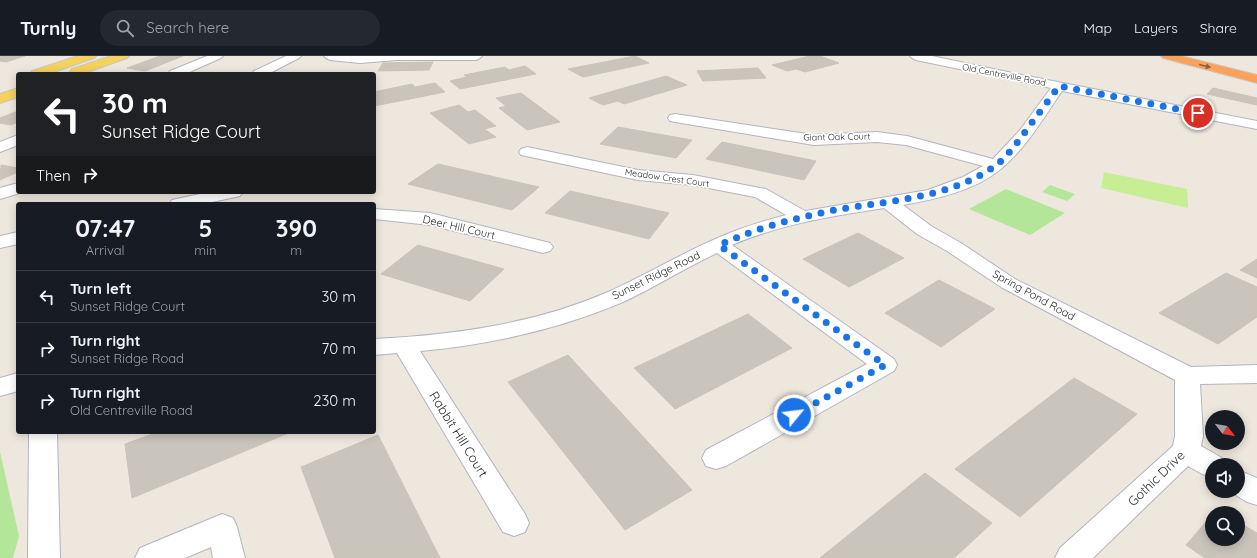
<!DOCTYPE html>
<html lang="en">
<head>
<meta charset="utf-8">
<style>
	:root { --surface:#171b24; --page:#242831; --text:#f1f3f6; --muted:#9ea1a6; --line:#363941 }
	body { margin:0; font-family:Quicksand,sans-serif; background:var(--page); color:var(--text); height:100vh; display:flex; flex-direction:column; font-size:15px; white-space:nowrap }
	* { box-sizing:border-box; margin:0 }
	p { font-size:13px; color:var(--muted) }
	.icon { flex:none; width:22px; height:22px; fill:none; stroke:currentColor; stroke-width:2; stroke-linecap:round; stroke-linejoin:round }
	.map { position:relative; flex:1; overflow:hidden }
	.sheet { position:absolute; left:16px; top:146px; width:360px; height:232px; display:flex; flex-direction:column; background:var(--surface); border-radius:4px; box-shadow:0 2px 10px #0003 }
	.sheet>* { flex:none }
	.guide { position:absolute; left:16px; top:16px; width:360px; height:122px; border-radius:4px; box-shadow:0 2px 10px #0003; background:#202124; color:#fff; overflow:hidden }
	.needle { width:26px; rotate:121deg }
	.controls { position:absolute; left:1205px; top:354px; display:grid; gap:8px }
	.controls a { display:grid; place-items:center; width:40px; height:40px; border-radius:50%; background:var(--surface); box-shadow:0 2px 10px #0003; font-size:20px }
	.pin { position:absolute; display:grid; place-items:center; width:34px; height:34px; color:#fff; margin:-17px; border:2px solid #fff; border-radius:50%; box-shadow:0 1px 4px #0007 }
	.me { position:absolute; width:44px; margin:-22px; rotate:61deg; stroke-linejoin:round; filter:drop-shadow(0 0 3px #0008) }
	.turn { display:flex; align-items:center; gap:14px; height:84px; padding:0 20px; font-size:18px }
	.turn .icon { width:52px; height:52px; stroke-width:2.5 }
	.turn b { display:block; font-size:28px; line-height:34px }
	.then { display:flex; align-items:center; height:38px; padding:0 20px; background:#0003; gap:8px; font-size:15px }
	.eta { display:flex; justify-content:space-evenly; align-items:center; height:68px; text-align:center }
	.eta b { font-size:24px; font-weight:800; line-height:28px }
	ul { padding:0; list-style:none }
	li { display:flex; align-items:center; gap:12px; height:52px; padding:0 20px; border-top:1px solid var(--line) }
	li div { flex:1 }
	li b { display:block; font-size:15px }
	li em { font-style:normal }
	header { display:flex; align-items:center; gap:24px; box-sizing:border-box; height:56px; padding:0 20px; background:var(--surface); border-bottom:1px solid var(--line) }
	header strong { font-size:19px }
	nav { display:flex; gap:22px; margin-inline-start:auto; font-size:14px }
	.search { width:280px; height:36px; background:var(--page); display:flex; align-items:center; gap:10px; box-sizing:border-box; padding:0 14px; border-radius:22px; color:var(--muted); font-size:15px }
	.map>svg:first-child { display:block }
</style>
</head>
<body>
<header>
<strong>Turnly</strong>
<div class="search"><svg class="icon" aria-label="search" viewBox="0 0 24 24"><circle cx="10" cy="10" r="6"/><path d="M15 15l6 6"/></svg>Search here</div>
<nav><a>Map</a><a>Layers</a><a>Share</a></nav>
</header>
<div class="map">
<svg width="1257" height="502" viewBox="0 0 1257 502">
	<rect width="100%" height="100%" fill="#eee7de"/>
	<!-- green -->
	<path fill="#b3e699" d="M 1050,129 L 1075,138 L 1067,145 L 1042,136 Z
		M 1006,133 L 1065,157 L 1030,179 L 969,153 Z
		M 0,396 L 19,480 L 13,502 L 0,502 Z"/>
	<!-- pitch -->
	<path fill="#c7ed95" d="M 1104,116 L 1187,133 L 1188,152 L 1101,132 Z"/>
	<!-- building -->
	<path fill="#c9c5bc" stroke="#cac3b7" d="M 25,0 L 6,6 L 0,5 L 0,1 L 2,0 Z
		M 160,0 L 183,0 L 145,15 L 127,12 Z
		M 635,0 L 649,7 L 583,21 L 568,13 Z
		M 810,0 L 820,0 L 839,7 L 805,16 L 796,13 L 787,15 L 772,9 Z
		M 433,6 L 429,14 L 378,15 L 383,7 Z
		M 525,10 L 536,18 L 460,33 L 450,25 L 467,21 L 464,19 L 505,11 L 509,14 Z
		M 758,12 L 766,22 L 703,25 L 697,15 Z
		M 666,20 L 687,29 L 624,48 L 618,45 L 603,49 L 589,42 Z
		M 435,27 L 445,36 L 374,50 L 374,36 L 412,28 L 415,31 Z
		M 1213,32 L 1257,42 L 1257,49 L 1207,38 Z
		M 521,37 L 560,66 L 527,74 L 499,52 L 506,50 L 496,42 Z
		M 459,49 L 468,56 L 475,54 L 496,70 L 484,73 L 496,81 L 469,88 L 430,57 Z
		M 18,55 L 18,66 L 11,69 L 0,67 L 0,62 Z
		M 618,71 L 692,84 L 676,102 L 600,88 Z
		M 722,86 L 816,105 L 804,124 L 706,103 Z
		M 438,108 L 539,131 L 512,154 L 408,128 Z
		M 1,109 L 18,112 L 18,116 L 0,124 Z
		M 570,135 L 669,157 L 649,183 L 545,157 Z
		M 858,177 L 904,202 L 849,231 L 803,203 Z
		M 418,189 L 504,213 L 470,245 L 381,218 Z
		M 1257,203 L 1257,222 L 1240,214 Z
		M 1226,217 L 1257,231 L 1257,261 L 1218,288 L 1159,257 Z
		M 939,224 L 995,253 L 941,291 L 885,257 Z
		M 748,258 L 792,292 L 675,353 L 634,312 Z
		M 568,299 L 692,434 L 625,474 L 508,326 Z
		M 1074,322 L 1137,358 L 1020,461 L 955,413 Z
		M 158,376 L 291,376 L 132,442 L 125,388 Z
		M 378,379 L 440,502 L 335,502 L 301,411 Z
		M 925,417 L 992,467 L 954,502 L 820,502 Z
		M 1212,459 L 1212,483 L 1238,483 L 1238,466 L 1257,477 L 1257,502 L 1205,502 L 1186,489 Z"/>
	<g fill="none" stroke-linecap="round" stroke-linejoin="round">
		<!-- minor casing -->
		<g stroke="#b2b4c0" stroke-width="2">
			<path id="minor" d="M 207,0 L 223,0 L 221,2 L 185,18 L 168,18 L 170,15 Z
				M 286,0 L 301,0 L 299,2 L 268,18 L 252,18 L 254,15 Z
				M 324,0 L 482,0 L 480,2 L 476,4 L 397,4 L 360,7 L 330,4 L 326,2 Z
				M 910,0 L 932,0 L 1017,18 L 1257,65 L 1257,73 L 1062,35 C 1044,61 1027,91 1002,112 C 975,135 936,143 903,149 L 931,170 L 961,187 L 1015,223 L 1191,311 L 1257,309 L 1257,327 L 1200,328 L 1203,380 L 1201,390 L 1222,402 L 1226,409 L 1212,409 L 1212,421 L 1202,418 L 1188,410 L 1093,502 L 1055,502 L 1060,492 L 1173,390 L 1175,380 L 1175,324 L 1001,231 L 947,195 L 917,178 L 884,152 C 832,160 781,168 732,189 L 894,303 L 897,309 L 894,315 L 726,410 L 716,413 L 706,410 L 702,402 L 706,394 L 867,308 L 717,197 C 685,212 655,231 623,246 C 559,273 489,289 420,295 L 525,458 L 529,467 L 525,476 L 514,480 L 503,476 L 397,297 L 374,299 L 374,283 C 453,279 535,268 608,236 C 646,219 682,197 720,181 C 742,171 764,165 786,159 L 755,141 L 693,129 L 638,124 L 521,99 L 519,96 L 521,93 L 527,91 L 638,114 L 693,119 L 760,132 L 766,133 L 805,155 L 928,134 L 963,121 L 983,110 L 906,89 L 877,86 L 814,89 L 675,66 L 670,65 L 668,62 L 670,59 L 675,58 L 814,79 L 877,76 L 907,80 L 993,103 L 1020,74 L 1051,32 L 916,4 L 912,2 Z
				M 18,79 L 18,89 L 0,96 L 0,86 Z
				M 18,127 L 18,136 L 23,136 L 0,143 L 0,132 Z
				M 209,136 L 243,136 L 240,140 L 203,148 L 169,148 L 172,144 Z
				M 374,153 L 430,157 L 550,187 L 553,191 L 550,195 L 543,197 L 430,169 L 374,163 Z
				M 18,176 L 18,188 L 0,192 L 0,180 Z
				M 18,317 L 18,335 L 0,340 L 0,322 Z
				M 29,376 L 57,376 L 60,502 L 28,502 Z
				M 1238,414 L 1257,422 L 1257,449 L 1247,446 L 1229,435 L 1238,435 Z
				M 222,458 L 233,462 L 237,471 L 245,502 L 213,502 L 211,491 L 185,502 L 135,502 L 140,492 Z"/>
		</g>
		<!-- major casing -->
		<g stroke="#c8c8c8" stroke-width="2">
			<path id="major" d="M 78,0 L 96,0 L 94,2 L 48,18 L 30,18 L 32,15 Z
				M 111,0 L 129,0 L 127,2 L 82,18 L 71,18 L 70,16 L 72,13 Z
				M 18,32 L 18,41 L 0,47 L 0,38 Z"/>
		</g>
		<!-- highway casing -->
		<g stroke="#c8c8c8" stroke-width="2">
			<path id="highway" d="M 1161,0 L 1181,0 L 1257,19 L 1257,27 L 1163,2 Z"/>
		</g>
		<!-- minor -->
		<use href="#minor" fill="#fff" fill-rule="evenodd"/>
		<!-- major -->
		<use href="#major" fill="#f5d25c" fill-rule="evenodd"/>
		<!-- highway -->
		<use href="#highway" fill="#ffa158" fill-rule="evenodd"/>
	</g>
	<!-- one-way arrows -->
	<defs><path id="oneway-solid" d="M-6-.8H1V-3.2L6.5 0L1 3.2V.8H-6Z"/></defs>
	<use fill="#8b6140" href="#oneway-solid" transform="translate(1205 10) rotate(14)"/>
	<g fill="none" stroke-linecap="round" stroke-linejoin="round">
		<!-- route -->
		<path stroke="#1a73e8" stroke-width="7" stroke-dasharray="0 12.6" d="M 794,359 L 885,309 L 719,189 C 757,172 795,162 835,154 C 887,145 951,142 995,110 C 1007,101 1016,88 1025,76 C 1036,61 1048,45 1059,30 L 1198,57"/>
	</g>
	<g text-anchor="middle" stroke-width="3.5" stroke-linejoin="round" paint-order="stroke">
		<!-- far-street labels -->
		<g font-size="9" fill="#2c2c2c" stroke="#fff">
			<text transform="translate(1004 19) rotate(11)" y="3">Old Centreville Road</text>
			<text transform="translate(837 81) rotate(-1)" y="3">Giant Oak Court</text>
			<text transform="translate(667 122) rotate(8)" y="3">Meadow Crest Court</text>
		</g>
		<!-- street labels -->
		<g font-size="11" fill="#2c2c2c" stroke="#fff">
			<text transform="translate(459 171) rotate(13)" y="4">Deer Hill Court</text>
			<text transform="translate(656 219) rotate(-26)" y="4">Sunset Ridge Road</text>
			<text transform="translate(1034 239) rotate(29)" y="4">Spring Pond Road</text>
		</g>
		<!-- near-street labels -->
		<g font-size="13" fill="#2c2c2c" stroke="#fff">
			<text transform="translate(459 378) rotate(58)" y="5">Rabbit Hill Court</text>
			<text transform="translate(1156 422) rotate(-44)" y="5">Gothic Drive</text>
		</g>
	</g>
</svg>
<div class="controls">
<a><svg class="needle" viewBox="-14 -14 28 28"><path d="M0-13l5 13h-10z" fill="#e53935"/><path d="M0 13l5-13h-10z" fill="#9ea1a6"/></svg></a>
<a><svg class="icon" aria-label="sound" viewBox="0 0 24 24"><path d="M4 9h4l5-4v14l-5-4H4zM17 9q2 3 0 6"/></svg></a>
<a><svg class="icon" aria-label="search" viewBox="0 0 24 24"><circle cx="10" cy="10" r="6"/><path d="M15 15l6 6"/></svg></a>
</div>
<div class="pin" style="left:1198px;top:57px;background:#d93025"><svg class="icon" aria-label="arrive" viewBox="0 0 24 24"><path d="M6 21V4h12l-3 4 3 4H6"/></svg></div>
<svg class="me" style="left:794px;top:359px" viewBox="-20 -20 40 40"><circle r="17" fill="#1a73e8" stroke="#fff" stroke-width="3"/><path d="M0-11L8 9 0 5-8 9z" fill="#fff"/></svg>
<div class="guide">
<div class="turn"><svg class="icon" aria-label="left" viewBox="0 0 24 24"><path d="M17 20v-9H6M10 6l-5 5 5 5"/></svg><div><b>30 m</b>Sunset Ridge Court</div></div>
<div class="then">Then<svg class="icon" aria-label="right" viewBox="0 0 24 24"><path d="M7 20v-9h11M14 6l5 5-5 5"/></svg></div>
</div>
<section class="sheet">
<div class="eta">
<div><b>07:47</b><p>Arrival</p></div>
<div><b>5</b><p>min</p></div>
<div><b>390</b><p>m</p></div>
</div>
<ul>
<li><svg class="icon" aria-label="left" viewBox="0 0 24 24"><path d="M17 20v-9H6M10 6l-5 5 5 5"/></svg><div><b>Turn left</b><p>Sunset Ridge Court</p></div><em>30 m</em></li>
<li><svg class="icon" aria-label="right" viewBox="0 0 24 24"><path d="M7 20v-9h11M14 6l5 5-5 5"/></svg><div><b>Turn right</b><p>Sunset Ridge Road</p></div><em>70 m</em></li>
<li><svg class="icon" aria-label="right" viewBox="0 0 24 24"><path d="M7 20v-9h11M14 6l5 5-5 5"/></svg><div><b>Turn right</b><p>Old Centreville Road</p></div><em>230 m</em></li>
</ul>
</section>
</div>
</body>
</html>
